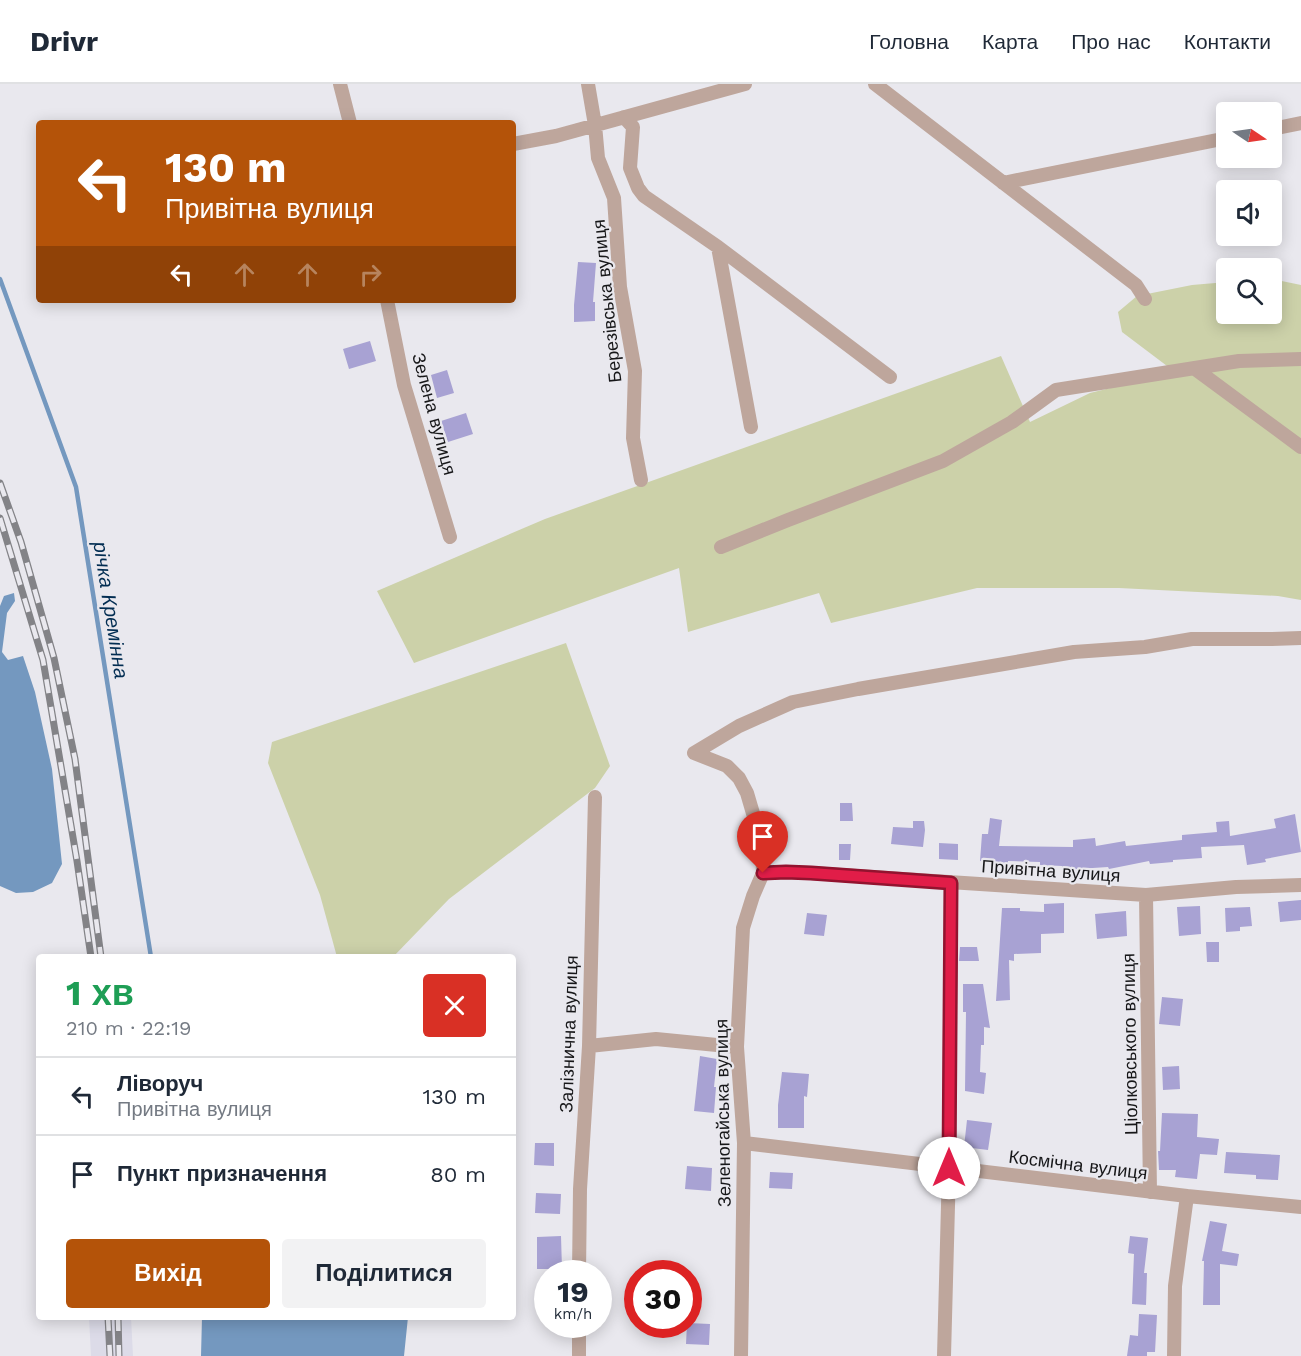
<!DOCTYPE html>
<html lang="uk">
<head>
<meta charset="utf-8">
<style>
	:root { --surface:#fff; --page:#f2f2f3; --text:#1f2937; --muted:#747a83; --line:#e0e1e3; --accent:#b45309 }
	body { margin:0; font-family:"Work Sans",sans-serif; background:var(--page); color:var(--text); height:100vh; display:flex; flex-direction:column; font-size:22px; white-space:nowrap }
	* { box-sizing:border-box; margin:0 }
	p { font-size:20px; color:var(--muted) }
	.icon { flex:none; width:33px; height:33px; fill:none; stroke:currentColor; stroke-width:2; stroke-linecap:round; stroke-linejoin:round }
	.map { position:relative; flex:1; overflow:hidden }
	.details { position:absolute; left:36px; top:870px; width:480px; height:366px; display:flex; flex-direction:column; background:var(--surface); border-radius:6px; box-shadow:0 3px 15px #0003 }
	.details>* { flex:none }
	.guide { position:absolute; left:36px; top:36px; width:480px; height:183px; border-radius:6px; box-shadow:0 3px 15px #0003; background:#b45309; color:#fff; overflow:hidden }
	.needle { width:39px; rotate:103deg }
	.buttons { position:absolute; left:1216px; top:18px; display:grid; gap:12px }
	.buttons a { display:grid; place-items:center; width:66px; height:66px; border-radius:6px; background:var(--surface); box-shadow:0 3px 15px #0003; font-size:30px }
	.speed { position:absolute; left:534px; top:1176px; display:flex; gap:12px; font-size:30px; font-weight:700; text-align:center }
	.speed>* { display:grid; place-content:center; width:78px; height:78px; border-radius:50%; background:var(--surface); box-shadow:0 3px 15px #0003; line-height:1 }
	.speed small { font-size:15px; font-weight:400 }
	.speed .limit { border:9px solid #d22; background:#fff; color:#111 }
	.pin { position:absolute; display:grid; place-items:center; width:51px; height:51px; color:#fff; margin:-62px -26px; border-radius:50% 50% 50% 0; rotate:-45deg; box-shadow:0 0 6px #0007 }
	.pin .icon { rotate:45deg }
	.me { position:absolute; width:66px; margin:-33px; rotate:0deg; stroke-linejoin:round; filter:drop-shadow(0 0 4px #0008) }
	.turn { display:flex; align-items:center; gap:21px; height:126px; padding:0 30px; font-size:27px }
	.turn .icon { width:78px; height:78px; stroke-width:2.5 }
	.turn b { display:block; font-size:42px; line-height:51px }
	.lanes { display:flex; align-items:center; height:57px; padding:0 30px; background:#0003; justify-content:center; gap:30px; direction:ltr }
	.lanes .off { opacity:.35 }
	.round { display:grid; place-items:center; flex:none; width:63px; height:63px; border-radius:6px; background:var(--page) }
	.head { display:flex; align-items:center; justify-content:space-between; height:102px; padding:0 30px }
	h1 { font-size:36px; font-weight:700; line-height:45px; color:#1e9e55 }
	.action { display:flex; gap:12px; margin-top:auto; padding:12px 30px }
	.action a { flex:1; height:69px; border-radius:6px; background:var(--accent); color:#fff; font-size:24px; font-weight:700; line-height:69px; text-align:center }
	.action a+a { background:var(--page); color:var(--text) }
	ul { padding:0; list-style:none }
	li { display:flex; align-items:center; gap:18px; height:78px; padding:0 30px; border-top:2px solid var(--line) }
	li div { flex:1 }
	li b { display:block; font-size:22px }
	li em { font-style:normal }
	header { display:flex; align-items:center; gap:36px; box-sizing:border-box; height:84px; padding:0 30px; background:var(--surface); border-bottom:2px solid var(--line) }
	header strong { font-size:28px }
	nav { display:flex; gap:33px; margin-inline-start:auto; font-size:21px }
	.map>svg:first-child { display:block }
</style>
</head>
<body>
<header>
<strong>Drivr</strong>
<nav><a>Головна</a><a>Карта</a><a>Про нас</a><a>Контакти</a></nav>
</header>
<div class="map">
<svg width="1301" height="1272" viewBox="0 0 1301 1272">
	<rect width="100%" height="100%" fill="#e9e8ee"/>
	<!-- built -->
	<path fill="#dcdbe8" d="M 89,1233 L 131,1233 L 133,1272 L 91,1272 Z"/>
	<!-- green -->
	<path fill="#ccd1a9" d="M 1272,195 L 1301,201 L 1301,516 L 1278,512 L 1119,504 L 977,504 L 831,539 L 819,509 L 688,548 L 679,484 L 414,579 L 377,507 L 545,435 L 1001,272 L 1030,338 L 1090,309 L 1175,288 L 1122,248 L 1118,228 L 1137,212 L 1192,201 L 1227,198 L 1227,230 L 1272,230 Z
		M 566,559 L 610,682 L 595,704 L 449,815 L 393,873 L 337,873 L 320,811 L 268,679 L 272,658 Z"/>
	<!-- water -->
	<path fill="#7498bf" d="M 14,509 L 15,517 L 7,529 L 2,568 L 8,576 L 23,572 L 35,608 L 52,685 L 62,780 L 52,799 L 33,808 L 16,809 L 0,802 L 0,522 L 4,512 Z
		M 202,1233 L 408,1233 L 404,1272 L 201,1272 Z"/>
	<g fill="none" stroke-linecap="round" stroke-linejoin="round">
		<!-- stream -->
		<path stroke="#7498bf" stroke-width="4.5" d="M 0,195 L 76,403 L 151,873"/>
	</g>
	<!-- building -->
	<path fill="#a8a2d3" d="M 578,178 L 596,179 L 593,218 L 595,218 L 595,237 L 574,238 L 574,221 Z
		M 370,257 L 376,277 L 349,285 L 343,265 Z
		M 447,286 L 454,309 L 437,314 L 431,291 Z
		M 466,329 L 473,350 L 448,358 L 441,337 Z
		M 840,719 L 852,719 L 853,737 L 840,737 Z
		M 1295,730 L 1301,768 L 1265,775 L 1266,778 L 1247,781 L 1244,761 L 1201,763 L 1202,774 L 1173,776 L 1173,778 L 1150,780 L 1149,777 L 1109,785 L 1108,783 L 1062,786 L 1062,782 L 1040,781 L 1040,778 L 1008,777 L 1008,779 L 980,777 L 982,750 L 988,750 L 990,734 L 1002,736 L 999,762 L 1073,763 L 1073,756 L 1095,754 L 1096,762 L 1125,757 L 1126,762 L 1182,756 L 1182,751 L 1217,748 L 1216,738 L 1229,737 L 1230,752 L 1276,744 L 1274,735 Z
		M 913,737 L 924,737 L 925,746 L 923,763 L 891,760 L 893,743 L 913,744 Z
		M 939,759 L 958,760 L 958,776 L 939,775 Z
		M 839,760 L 851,760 L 850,776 L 839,776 Z
		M 1301,816 L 1301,836 L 1280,838 L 1278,818 Z
		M 1064,819 L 1064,849 L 1041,850 L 1041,869 L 1014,870 L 1014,877 L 1009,876 L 1010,916 L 996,917 L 1002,824 L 1020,824 L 1020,827 L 1044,828 L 1044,820 Z
		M 1200,822 L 1201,850 L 1179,852 L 1177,823 Z
		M 1250,823 L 1252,842 L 1240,843 L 1240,847 L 1226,848 L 1225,824 Z
		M 1126,827 L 1127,852 L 1097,855 L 1095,830 Z
		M 807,829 L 827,831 L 824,852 L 804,850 Z
		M 1206,858 L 1219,858 L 1219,878 L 1207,878 Z
		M 960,863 L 977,863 L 979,877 L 959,877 Z
		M 963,900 L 983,900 L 990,944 L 984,943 L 984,961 L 981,961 L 980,988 L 986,989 L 984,1010 L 965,1007 L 966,928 L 963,928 Z
		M 1162,913 L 1183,915 L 1180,942 L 1159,940 Z
		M 700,972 L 717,975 L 714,1003 L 716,1003 L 714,1029 L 694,1027 Z
		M 1179,982 L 1180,1005 L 1163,1006 L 1162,983 Z
		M 782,988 L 809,990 L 807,1013 L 804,1012 L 804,1044 L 778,1044 L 778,1021 Z
		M 1162,1029 L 1198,1030 L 1197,1053 L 1219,1055 L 1217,1071 L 1200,1070 L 1197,1095 L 1175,1093 L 1176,1086 L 1159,1086 L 1158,1067 L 1160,1067 Z
		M 967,1036 L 992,1039 L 988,1066 L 964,1063 Z
		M 535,1059 L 554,1059 L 554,1082 L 534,1081 Z
		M 1226,1068 L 1280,1071 L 1278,1096 L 1256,1095 L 1256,1091 L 1224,1089 Z
		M 687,1082 L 712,1084 L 711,1107 L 685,1105 Z
		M 770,1088 L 793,1089 L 792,1105 L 769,1104 Z
		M 536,1109 L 561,1110 L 560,1130 L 535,1129 Z
		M 1210,1137 L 1227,1140 L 1222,1167 L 1239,1170 L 1237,1182 L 1220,1180 L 1220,1221 L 1203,1221 L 1204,1177 L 1202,1177 Z
		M 561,1152 L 562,1185 L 537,1185 L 537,1153 Z
		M 1130,1152 L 1148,1154 L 1144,1189 L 1147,1189 L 1146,1221 L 1132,1220 L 1134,1170 L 1128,1169 Z
		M 1139,1230 L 1157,1231 L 1155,1268 L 1147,1268 L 1147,1272 L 1127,1272 L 1130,1251 L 1138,1252 Z
		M 688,1239 L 710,1240 L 709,1261 L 686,1260 L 687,1240 L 688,1240 Z"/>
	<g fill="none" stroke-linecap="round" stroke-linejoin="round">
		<!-- minor -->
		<path stroke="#bea69c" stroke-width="14" d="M 340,0 L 350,39
			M 588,0 L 595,41 L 598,74 L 614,114 L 620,203 L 635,287 L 633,354 L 641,396
			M 875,0 L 1136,201 L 1145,215
			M 624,33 L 633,43 L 630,84 L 638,104 L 644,112 L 718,163 L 890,293
			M 1272,45 L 1301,39
			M 513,60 L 556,52 L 745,0
			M 1003,99 L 1227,54
			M 718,163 L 751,343
			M 387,216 L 404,301 L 450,453
			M 1194,284 L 1301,363
			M 721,463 L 788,436 L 943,377 L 1012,338 L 1056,306 L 1239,277 L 1301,275
			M 694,669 L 727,682 L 739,694 L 747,709 L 762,760 L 763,789 L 753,812 L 743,844 L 737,963 L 744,1059 L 741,1272
			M 694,669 L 739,642 L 793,618 L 858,605 L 1074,568 L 1145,563 L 1192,555 L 1272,555 L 1301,554
			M 763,789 L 786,788 L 811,789 L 1146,811 L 1236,803 L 1301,801
			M 1146,811 L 1150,1108
			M 589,962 L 656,955 L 737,963
			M 744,1059 L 1187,1112 L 1301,1123
			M 579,1190 L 580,1105 L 589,962 L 595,713
			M 579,1272 L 579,1240
			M 944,1272 L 949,1084 L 951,799
			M 1174,1272 L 1175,1202 L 1187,1112"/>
		<!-- rail casing -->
		<g stroke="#838387" stroke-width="7">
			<path id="rail" d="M 0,399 L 21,458 L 54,574 L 75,675 L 101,873
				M 0,434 L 43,576 L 77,777 L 91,873
				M 108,1233 L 110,1272
				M 118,1233 L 119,1272"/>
		</g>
		<!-- rail -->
		<use href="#rail" stroke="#e9e8ee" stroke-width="4.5" stroke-dasharray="14" stroke-linecap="butt"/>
	</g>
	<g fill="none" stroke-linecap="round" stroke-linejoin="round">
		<!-- route casing -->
		<g stroke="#92132f" stroke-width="15">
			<path id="route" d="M 763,789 L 786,788 L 811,789 L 951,799 L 949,1084"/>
		</g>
		<!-- route -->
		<use href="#route" stroke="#e11d48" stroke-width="10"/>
	</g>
	<g text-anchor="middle" stroke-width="4.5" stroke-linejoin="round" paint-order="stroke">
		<!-- street labels -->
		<g font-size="18" fill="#171719" stroke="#e9e8ee">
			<text transform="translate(607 217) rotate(-96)" y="6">Березівська вулиця</text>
			<text transform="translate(434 330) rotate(75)" y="6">Зелена вулиця</text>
			<text transform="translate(1051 787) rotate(4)" y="6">Привітна вулиця</text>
			<text transform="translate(569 950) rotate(-88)" y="6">Залізнична вулиця</text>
			<text transform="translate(1130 960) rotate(-91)" y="6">Ціолковського вулиця</text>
			<text transform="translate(723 1029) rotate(-91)" y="6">Зеленогайська вулиця</text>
			<text transform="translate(1078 1081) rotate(7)" y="6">Космічна вулиця</text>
		</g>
		<!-- water labels -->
		<g font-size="20" font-style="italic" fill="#022d52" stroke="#e9e8ee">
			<text transform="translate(111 526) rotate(81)" y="7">річка Кремінна</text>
		</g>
	</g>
</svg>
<div class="buttons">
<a><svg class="needle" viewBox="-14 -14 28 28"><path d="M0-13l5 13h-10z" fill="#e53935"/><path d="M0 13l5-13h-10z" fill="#747a83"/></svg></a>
<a><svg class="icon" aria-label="sound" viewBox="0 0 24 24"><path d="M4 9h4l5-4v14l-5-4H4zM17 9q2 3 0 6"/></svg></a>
<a><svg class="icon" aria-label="search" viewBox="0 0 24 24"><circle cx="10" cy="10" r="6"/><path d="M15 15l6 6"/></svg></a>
</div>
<div class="speed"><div>19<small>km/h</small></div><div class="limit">30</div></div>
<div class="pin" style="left:763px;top:789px;background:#d93025"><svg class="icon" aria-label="arrive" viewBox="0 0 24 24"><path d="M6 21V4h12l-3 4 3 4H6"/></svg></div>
<svg class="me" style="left:949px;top:1084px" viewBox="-20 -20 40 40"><circle r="19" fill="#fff"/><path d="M0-13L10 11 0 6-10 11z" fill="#e11d48"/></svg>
<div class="guide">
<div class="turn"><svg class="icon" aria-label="left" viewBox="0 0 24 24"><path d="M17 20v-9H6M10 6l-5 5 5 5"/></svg><div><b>130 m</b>Привітна вулиця</div></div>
<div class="lanes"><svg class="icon" aria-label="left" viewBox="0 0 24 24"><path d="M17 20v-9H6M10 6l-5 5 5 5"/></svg><svg class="icon off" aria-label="ahead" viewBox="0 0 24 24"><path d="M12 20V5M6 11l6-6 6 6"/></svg><svg class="icon off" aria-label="ahead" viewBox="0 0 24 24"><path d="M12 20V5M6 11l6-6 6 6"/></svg><svg class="icon off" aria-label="right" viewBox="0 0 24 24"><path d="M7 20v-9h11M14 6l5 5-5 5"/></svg></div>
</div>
<section class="details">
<div class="head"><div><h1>1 хв</h1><p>210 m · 22:19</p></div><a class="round" style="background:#d93025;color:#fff"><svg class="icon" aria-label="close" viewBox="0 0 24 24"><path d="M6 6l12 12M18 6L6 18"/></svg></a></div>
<ul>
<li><svg class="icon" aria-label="left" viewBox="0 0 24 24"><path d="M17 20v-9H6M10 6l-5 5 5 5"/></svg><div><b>Ліворуч</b><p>Привітна вулиця</p></div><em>130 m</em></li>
<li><svg class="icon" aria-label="arrive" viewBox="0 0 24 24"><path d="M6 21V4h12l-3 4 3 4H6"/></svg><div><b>Пункт призначення</b></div><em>80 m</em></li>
</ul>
<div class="action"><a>Вихід</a><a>Поділитися</a></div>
</section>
</div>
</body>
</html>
